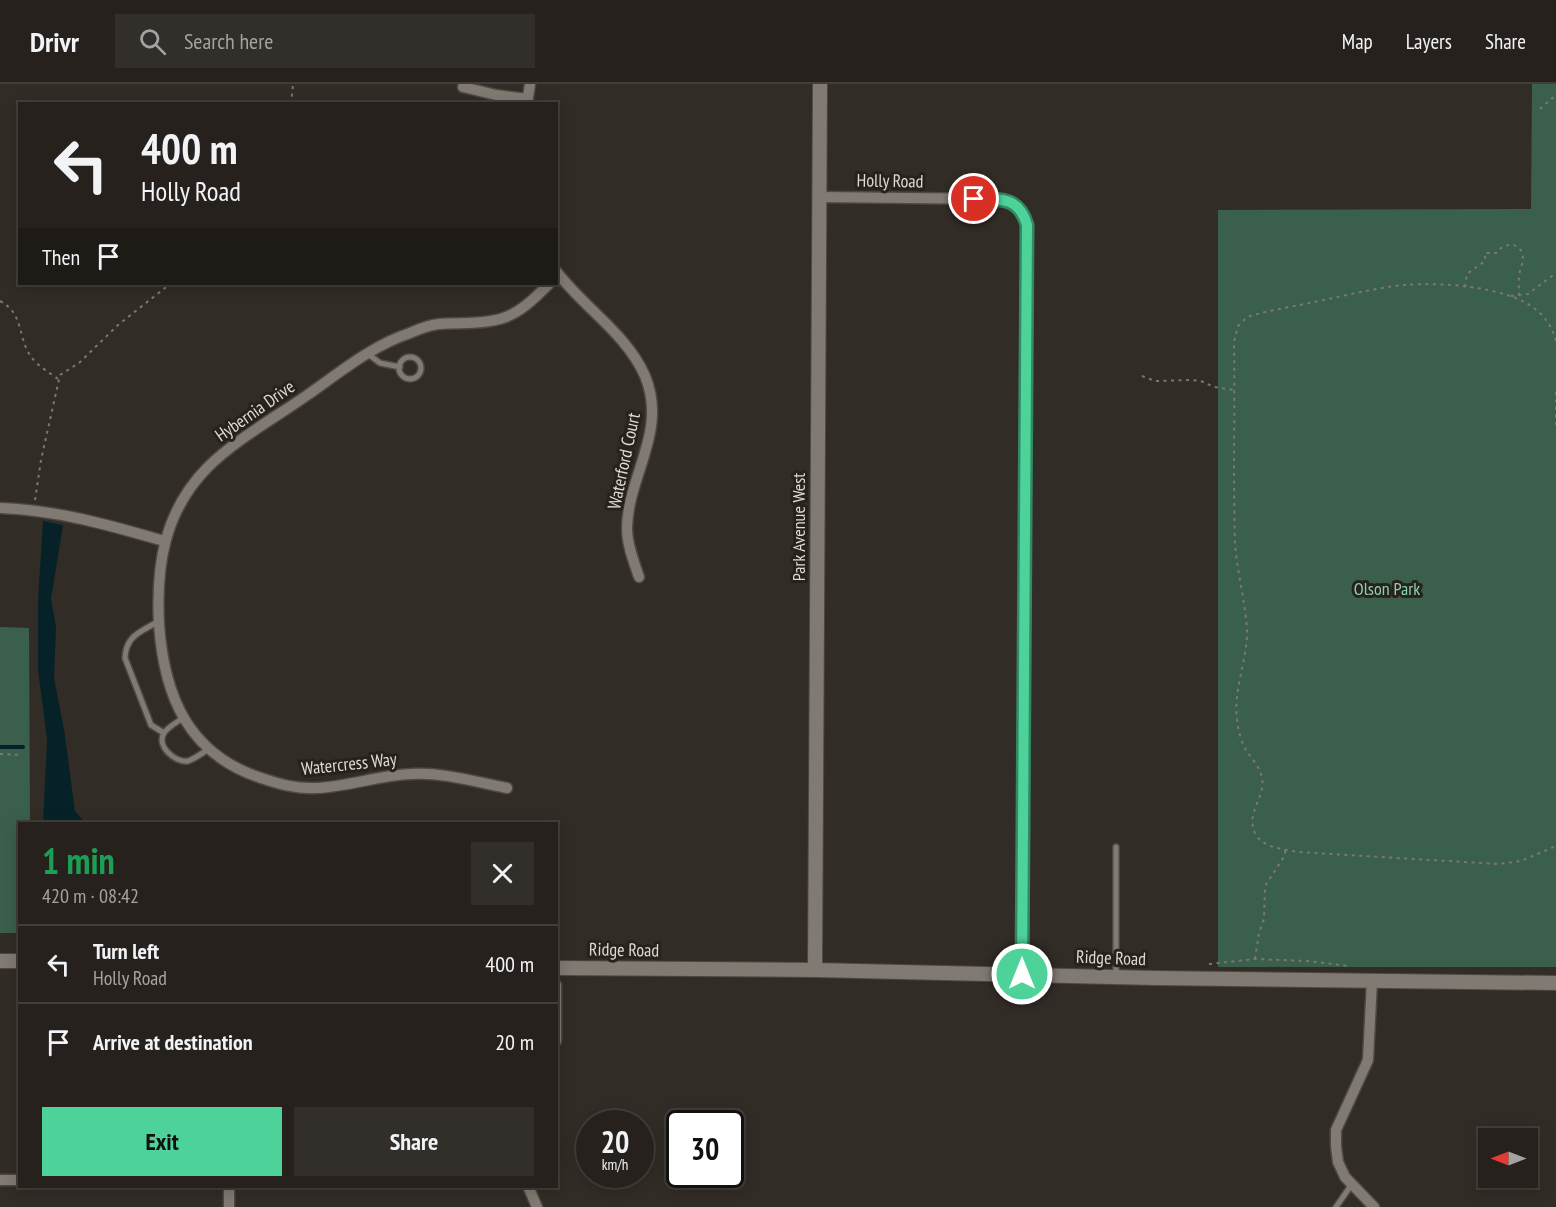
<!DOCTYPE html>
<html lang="en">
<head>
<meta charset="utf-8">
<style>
	:root { --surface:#26211c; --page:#322e29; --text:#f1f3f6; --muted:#a4a3a3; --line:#423e3b; --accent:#4dd39a }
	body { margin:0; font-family:"PT Sans Narrow",sans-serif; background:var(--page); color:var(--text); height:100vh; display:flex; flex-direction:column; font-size:22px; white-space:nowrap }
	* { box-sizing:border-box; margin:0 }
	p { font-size:20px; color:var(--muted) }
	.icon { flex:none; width:33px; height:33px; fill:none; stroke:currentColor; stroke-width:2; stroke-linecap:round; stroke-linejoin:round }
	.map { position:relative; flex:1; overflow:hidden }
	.panel { position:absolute; left:18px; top:738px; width:540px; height:366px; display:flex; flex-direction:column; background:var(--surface); border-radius:0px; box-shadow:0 3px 15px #0003,0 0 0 2px var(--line) }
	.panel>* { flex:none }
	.guide { position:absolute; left:18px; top:18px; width:540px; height:183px; border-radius:0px; box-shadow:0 3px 15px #0003,0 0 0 2px var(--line); background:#26211c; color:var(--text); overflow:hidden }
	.needle { width:39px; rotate:270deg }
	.buttons { position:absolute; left:1478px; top:1044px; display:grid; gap:12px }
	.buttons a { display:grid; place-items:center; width:60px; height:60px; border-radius:0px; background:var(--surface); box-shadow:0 3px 15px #0003,0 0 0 2px var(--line); font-size:30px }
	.speed { position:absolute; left:576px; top:1026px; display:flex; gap:12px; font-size:30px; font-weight:700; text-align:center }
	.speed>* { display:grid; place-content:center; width:78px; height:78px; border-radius:50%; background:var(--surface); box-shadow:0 3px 15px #0003,0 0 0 2px var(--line); line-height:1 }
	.speed small { font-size:15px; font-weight:400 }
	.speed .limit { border:3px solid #111; border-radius:9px; background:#fff; color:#111 }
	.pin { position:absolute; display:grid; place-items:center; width:51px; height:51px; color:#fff; margin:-26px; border:3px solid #fff; border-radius:50%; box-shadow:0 2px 6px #0007 }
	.me { position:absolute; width:66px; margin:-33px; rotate:0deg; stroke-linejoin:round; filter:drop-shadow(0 0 4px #0008) }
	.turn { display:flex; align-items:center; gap:21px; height:126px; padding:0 24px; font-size:27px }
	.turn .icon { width:78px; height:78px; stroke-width:2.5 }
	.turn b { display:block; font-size:42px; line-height:51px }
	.then { display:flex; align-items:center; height:57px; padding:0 24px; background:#0003; gap:12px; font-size:22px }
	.round { display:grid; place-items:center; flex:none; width:63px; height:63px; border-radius:0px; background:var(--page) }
	.headline { display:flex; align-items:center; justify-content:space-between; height:102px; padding:0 24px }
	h1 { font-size:36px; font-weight:800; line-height:45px; color:#1e9e55 }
	.cta { display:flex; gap:12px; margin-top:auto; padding:12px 24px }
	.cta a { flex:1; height:69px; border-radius:0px; background:var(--accent); color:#111; font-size:24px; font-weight:800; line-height:69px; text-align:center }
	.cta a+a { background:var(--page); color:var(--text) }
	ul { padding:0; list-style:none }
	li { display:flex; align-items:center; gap:18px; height:78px; padding:0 24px; border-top:2px solid var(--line) }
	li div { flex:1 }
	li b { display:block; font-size:22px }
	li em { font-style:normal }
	header { display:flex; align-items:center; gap:36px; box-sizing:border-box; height:84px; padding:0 30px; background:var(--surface); border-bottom:2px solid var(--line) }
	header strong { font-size:28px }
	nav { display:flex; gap:33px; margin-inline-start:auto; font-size:21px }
	.search { width:420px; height:54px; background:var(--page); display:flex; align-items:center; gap:15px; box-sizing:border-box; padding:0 21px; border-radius:0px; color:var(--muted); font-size:22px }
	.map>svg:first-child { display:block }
</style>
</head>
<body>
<header>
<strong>Drivr</strong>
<div class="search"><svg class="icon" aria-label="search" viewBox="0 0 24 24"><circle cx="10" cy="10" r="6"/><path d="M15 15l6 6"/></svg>Search here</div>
<nav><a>Map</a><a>Layers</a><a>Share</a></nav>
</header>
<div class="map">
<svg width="1556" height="1123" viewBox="0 0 1556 1123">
	<rect width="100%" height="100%" fill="#322c26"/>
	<!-- green -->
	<path fill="#3b5f4d" d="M 1532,0 L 1556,0 L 1556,883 L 1218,883 L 1218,126 L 1531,125 Z
		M 0,543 L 29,544 L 30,739 L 20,740 L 19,849 L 0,849 Z"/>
	<!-- water -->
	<path fill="#062228" d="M 43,437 L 63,441 L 51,515 L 56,543 L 54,594 L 64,645 L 75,727 L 85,739 L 43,739 L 47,655 L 38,586 L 38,516 Z"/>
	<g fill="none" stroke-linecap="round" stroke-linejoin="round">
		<!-- stream -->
		<path stroke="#062228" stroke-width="4" d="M 0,663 L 23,663"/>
		<!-- service casing -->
		<g stroke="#4d4843" stroke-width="8">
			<path id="service" d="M 368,270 L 380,279 L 400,283
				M399 284a11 11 0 1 1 22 0a11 11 0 1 1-22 0Z
				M 159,537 C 141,548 126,551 125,574 L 151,641 L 164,649
				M 183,634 C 177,638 168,643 164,649 C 156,662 175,679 188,677 C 195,675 202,669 209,665
				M 1116,763 L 1116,892
				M 1336,1123 L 1352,1100"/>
		</g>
		<!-- minor casing -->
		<g stroke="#4d4843" stroke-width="13">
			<path id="minor" d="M 463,3 L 496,11 L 528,15
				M 527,20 L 530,0
				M 819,113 L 996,115 C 1013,118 1022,124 1027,141 L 1022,890
				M 556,187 C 583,223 627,250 645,292 C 668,347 628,391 627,444 C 627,461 634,478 639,493
				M 0,424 C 57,426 109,441 164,457
				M 507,704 C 476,698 443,688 411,690 C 379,691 348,703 316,704 C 296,705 279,700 261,694 C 188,670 164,612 159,540 C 156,481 164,428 207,384 C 235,356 273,335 306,312 C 339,289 371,262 410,249 C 419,245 430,241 439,240 C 459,238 480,241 500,235 C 519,230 535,214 549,200
				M 1372,896 L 1368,976 L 1336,1046 L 1336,1062 L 1338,1078 L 1345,1093 L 1374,1123
				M 556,901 L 556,957
				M 0,1096 L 20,1096
				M 229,1102 L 229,1123
				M 528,1102 L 537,1123"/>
		</g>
		<!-- tertiary casing -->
		<g stroke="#4d4843" stroke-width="16">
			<path id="tertiary" d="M 0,877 L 20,877
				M 556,884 L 815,886 L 1155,894 L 1556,899
				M 815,886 L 820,0"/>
		</g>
		<!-- path -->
		<path stroke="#7c7772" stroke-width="2" stroke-dasharray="3 4.5" stroke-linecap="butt" d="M 291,20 L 293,0
			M 1540,25 L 1556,11
			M 1465,203 L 1467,190 L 1485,177 L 1485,169 L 1497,169 L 1501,164 L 1511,160 C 1526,165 1524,175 1520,187 C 1518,194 1519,204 1519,212
			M 1511,212 L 1528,210 L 1556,189
			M 0,217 C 25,230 17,255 32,274 C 38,282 50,289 58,295
			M 1556,257 C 1553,246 1548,237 1540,229 C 1512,202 1442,198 1404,201 C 1374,204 1344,212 1314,218 C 1292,223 1269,226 1247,233 L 1238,242 L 1234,258 C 1235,324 1233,392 1235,459 C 1237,488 1245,516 1247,545 C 1248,575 1233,605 1237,635 C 1238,646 1241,657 1246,666 C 1252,675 1260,683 1262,694 C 1266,714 1244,730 1256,751 C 1264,764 1283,765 1297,768 L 1498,780 L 1521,777 L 1556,762
			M 1142,292 L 1155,297 L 1192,296 L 1201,297 L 1214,303 L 1234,306
			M 1556,308 L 1556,343
			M 35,416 L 41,376 L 60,291 L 79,279 L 118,241 L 170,200
			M 0,670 L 22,671
			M 1255,875 L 1259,849 L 1264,835 L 1265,802 L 1285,771 L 1285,766
			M 1209,880 L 1255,875 L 1308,877 L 1349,882"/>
		<!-- service -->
		<use href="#service" stroke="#817a73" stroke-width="5"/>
		<!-- minor -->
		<use href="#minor" stroke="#817a73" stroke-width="10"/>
		<!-- tertiary -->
		<use href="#tertiary" stroke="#817a73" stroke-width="14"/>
	</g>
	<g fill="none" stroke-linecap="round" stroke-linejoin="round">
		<!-- route casing -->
		<g stroke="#328964" stroke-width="15">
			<path id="route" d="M 974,115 C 999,115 1019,112 1027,141 L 1022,890"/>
		</g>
		<!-- route -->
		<use href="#route" stroke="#4dd39a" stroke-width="10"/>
	</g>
	<g text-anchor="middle" stroke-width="6" stroke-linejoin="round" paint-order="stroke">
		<!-- street labels -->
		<g font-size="18" fill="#dedad6" stroke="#28221d">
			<text transform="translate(890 97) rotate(1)" y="6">Holly Road</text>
			<text transform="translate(255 327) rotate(-35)" y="6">Hybernia Drive</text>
			<text transform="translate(624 377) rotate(-78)" y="6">Waterford Court</text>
			<text transform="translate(799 443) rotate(-90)" y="6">Park Avenue West</text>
			<text transform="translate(349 680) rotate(-6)" y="6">Watercress Way</text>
			<text transform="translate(624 866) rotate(1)" y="6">Ridge Road</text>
			<text transform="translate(1111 874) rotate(2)" y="6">Ridge Road</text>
		</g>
		<!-- park labels -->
		<g font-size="18" fill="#8bd2af" stroke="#28221d">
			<text x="1387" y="511">Olson Park</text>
		</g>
	</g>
</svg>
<div class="buttons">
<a><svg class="needle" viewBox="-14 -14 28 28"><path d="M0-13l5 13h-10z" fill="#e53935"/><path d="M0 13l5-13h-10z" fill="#a4a3a3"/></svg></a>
</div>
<div class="speed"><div>20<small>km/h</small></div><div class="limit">30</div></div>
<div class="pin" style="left:974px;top:115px;background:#d93025"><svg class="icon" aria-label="arrive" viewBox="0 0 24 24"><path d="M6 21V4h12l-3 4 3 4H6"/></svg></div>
<svg class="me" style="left:1022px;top:890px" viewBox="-20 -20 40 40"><circle r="17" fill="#4dd39a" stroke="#fff" stroke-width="3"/><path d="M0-11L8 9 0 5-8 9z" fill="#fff"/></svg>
<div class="guide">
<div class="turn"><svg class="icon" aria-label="left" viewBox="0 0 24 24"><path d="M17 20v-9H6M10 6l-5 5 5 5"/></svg><div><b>400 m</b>Holly Road</div></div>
<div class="then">Then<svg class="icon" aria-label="arrive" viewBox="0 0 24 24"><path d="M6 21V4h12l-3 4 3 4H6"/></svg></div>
</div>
<section class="panel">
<div class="headline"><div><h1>1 min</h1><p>420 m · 08:42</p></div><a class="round"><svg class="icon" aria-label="close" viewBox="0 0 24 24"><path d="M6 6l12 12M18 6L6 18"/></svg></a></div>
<ul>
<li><svg class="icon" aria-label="left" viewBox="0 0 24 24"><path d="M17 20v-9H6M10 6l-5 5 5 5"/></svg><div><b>Turn left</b><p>Holly Road</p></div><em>400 m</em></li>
<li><svg class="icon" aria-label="arrive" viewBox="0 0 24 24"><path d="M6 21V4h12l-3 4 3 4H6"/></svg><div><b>Arrive at destination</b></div><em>20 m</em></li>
</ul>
<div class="cta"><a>Exit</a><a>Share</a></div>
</section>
</div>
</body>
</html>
